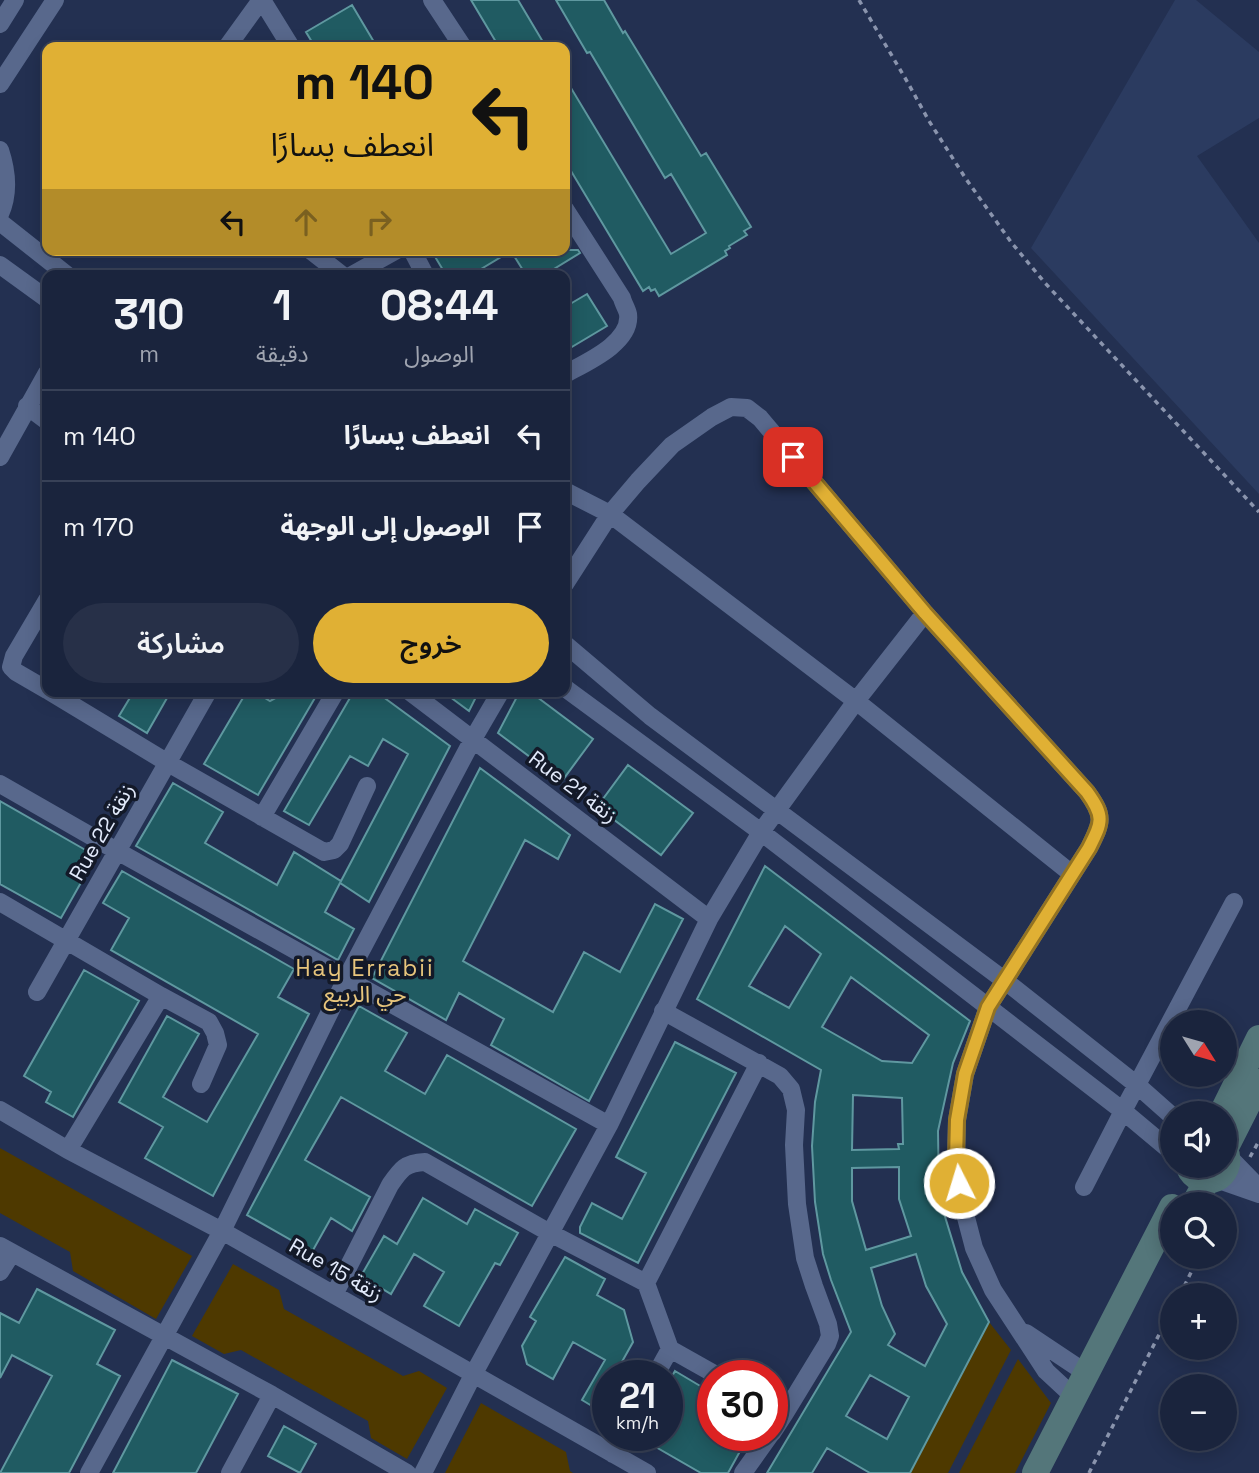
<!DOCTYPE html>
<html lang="ar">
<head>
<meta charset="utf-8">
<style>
	:root { --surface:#1a243d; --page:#273048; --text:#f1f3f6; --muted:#9fa4b0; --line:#384157; --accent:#e0b034 }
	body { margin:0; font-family:"Space Grotesk","Noto Sans Arabic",sans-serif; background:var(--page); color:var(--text); direction:rtl; height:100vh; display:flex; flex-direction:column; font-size:26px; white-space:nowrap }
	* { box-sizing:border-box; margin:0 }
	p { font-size:23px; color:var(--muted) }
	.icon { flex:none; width:38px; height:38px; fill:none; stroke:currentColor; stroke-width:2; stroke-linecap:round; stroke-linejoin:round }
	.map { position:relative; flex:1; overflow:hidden; direction:ltr }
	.details { position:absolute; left:42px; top:270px; width:528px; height:427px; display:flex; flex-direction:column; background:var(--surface); border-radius:14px; box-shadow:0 4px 18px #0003,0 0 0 2px var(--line); direction:rtl }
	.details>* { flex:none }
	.hud { position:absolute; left:42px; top:42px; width:528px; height:214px; border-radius:14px; box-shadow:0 4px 18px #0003,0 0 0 2px var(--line); direction:rtl; background:#e0b034; color:#111; overflow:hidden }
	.needle { width:46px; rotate:127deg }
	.fabs { position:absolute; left:1160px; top:1010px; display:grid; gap:14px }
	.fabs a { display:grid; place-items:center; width:77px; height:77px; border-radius:50%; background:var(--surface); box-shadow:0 4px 18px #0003,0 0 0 2px var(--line); font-size:35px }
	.speed { position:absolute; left:592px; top:1360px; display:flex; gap:14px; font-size:35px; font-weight:700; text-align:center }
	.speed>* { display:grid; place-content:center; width:91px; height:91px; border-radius:50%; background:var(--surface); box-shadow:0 4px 18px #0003,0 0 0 2px var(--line); line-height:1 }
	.speed small { font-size:18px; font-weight:400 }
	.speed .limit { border:10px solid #d22; background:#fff; color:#111 }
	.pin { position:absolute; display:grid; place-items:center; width:60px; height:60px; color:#fff; margin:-30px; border-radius:14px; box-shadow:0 4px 10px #0006 }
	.me { position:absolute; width:77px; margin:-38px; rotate:355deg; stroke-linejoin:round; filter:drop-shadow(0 0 5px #0008) }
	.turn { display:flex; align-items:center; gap:24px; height:147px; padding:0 21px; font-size:32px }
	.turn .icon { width:91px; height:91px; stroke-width:2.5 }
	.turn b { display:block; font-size:49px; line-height:60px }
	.lanes { display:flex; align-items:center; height:66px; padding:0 21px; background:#0003; justify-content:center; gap:35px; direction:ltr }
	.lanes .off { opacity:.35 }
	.eta { display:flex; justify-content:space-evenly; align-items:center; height:119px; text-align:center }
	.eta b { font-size:42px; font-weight:600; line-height:49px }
	.cta { display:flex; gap:14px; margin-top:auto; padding:14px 21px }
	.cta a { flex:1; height:80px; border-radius:42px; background:var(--accent); color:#111; font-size:28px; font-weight:600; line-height:80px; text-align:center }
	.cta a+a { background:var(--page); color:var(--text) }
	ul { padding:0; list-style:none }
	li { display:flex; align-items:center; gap:21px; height:91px; padding:0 21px; border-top:2px solid var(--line) }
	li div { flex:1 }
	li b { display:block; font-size:26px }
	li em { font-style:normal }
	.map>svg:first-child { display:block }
</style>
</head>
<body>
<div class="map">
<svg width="1259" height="1473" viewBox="0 0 1259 1473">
	<rect width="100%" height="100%" fill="#233051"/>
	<!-- built -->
	<path fill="#2b3b60" d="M 1175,0 L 1196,0 L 1259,52 L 1259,118 L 1197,156 L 1259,243 L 1259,494 L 1031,248 Z"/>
	<!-- green -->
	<path fill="#4e3900" d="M 0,1148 L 192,1256 L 156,1319 L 73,1271 L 70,1252 L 0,1213 Z
		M 233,1264 L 279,1290 L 284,1309 L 403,1376 L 419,1371 L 447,1388 L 407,1459 L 371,1438 L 368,1421 L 241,1350 L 224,1354 L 192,1336 Z
		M 989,1322 L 1011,1350 L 948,1473 L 910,1473 Z
		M 1018,1359 L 1051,1403 L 1015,1473 L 959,1473 Z
		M 481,1403 L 566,1452 L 570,1471 L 573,1473 L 445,1473 Z"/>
	<!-- building -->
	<path fill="#205b62" stroke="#5f98a0" stroke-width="2" fill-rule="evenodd" d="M 471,0 L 518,0 L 546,47 L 499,47 Z
		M 556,0 L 604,0 L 623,33 L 625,31 L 701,156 L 706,153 L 751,227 L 744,231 L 747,235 L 729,246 L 730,248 L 725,251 L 727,255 L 659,296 L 655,289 L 651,291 L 649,287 L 643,291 L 565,161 L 565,78 L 671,254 L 706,233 L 671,174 L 665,178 L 590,52 L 587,53 Z
		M 352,5 L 377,47 L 315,47 L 306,32 Z
		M 431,250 L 578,250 L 580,253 L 544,275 L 526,275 L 511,251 L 471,275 L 446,275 Z
		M 587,294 L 607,326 L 565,351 L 565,307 Z
		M 134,691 L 171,691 L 147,733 L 119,716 Z
		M 247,691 L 254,691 L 270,701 L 281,695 L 283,691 L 319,691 L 258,795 L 204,764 Z
		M 354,691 L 375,691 L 450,746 L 369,902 L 340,883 L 325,912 L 354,929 L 338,960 L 136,846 L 173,783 L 223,812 L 205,843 L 277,885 L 294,852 L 341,881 L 408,754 L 383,739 L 368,766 L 350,756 L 309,825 L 284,811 Z
		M 442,691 L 479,691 L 469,711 Z
		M 520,691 L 529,691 L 593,739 L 562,781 L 498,733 Z
		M 628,765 L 693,813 L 661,855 L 597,807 Z
		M 480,768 L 570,835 L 558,859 L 525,840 L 463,961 L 553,1012 L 584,952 L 620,972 L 655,904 L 683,919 L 589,1101 L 491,1045 L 504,1019 L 459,993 L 446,1020 L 372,978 Z
		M 0,801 L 96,856 L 61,918 L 0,884 Z
		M 765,866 L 970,1021 L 953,1063 L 938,1131 L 939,1197 L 962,1272 L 989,1322 L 910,1473 L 870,1473 L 827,1448 L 812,1473 L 767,1473 L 851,1332 L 831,1280 L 823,1254 L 815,1202 L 812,1146 L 815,1102 L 821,1070 L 697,999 ZM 785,926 L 821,954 L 789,1008 L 749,986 ZM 851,977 L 929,1035 L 912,1063 L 882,1061 L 822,1027 ZM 853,1095 L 902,1098 L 903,1144 L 898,1144 L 899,1149 L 852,1150 ZM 899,1167 L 899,1199 L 911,1236 L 866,1250 L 852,1201 L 852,1168 ZM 916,1254 L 926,1286 L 947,1324 L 925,1366 L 888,1345 L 895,1334 L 882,1306 L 871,1268 ZM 870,1375 L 909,1397 L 887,1439 L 846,1416 Z
		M 122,871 L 294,969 L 278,997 L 309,1014 L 213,1196 L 145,1158 L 163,1127 L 119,1102 L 167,1016 L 199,1034 L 163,1097 L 207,1122 L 258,1034 L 111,950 L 129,918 L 103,903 Z
		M 84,970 L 139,1001 L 73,1117 L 46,1102 L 51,1092 L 24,1076 Z
		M 359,1006 L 407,1033 L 385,1071 L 425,1094 L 447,1055 L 576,1129 L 532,1206 L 341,1097 L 305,1160 L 370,1197 L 352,1231 L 331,1218 L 312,1252 L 247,1215 Z
		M 675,1042 L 736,1073 L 638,1263 L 580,1233 L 580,1227 L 592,1203 L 622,1219 L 646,1173 L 616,1157 Z
		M 423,1198 L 467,1224 L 475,1209 L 518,1233 L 500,1265 L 495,1263 L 459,1326 L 424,1306 L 444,1272 L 414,1254 L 391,1294 L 361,1276 L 384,1236 L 397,1244 Z
		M 565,1257 L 605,1279 L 597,1295 L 624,1310 L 633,1342 L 614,1376 L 607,1376 L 607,1415 L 582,1400 L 605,1360 L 573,1342 L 553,1379 L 527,1364 L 522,1346 L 536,1321 L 530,1317 Z
		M 37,1289 L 115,1330 L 97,1364 L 120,1376 L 69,1473 L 0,1473 L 52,1376 L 12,1355 L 0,1378 L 0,1313 L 19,1323 Z
		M 172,1360 L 238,1394 L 196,1473 L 113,1473 Z
		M 675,1371 L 712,1393 L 712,1435 L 749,1435 L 728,1473 L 701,1473 L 635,1435 L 667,1435 L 667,1385 Z
		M 284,1426 L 316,1444 L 300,1473 L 268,1456 Z"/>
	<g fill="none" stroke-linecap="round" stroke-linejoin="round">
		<!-- path -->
		<path stroke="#8a94ad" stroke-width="3.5" stroke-dasharray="5 5" stroke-linecap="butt" d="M 859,0 L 908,83 L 929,121 L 966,179 L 1011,242 L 1045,283 L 1259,512
			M 1250,1157 L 1259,1141
			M 1180,1295 L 1199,1256
			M 1089,1473 L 1172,1309"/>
		<!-- street -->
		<path stroke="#58688c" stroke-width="18" d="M 262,0 L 291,47
			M 432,0 L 463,47
			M 0,24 L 15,0
			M 227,47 L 261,0
			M 0,84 L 55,0
			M 0,150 C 7,171 9,194 0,214
			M 565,209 L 622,298 C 623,303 627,309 628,314 C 632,343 585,363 565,374
			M 0,222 L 67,275
			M 310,250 L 342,275
			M 412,250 L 425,275
			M 0,265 L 47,299
			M 352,275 L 397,250
			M 27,406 L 47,421
			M 0,457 L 47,373
			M 565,491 L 610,514 L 856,701 L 1072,874
			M 565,584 L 610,514 L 638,481 L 672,445 L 712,417 L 731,407 L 747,408 L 760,418 L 925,613 L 1087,792 C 1105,817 1102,822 1089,848 L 988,1007 L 965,1074 L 957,1120 L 956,1160 L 963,1206 L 974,1248 L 993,1290 L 1046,1371 L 1074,1397
			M 47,600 L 14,656 L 11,667 L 16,672 L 47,690
			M 565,644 L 650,716 L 1004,980 L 1137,1085 L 1172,1116
			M 565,688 L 761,832 L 1123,1111 L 1172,1152
			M 49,691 L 168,763 L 324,852 L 334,850 L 340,844 L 367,786
			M 409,691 L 709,919
			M 0,784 L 117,851 L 609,1125
			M 262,817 L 336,691
			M 0,902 L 161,996 L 209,1022 L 215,1033 L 218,1045 L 201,1084
			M 37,992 L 206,695
			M 663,1011 L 780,1076 L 791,1089 L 796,1110 L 794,1145 L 797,1204 L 805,1258 L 814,1286 L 828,1324 L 830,1336 L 827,1344 L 785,1413 L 772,1433
			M 0,1110 L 68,1150 L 222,1231 L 647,1473
			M 68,1150 L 161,996
			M 1228,1156 L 1259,1188
			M 1216,1179 L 1259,1194
			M 1084,1187 L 1123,1111 L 1234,902
			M 0,1246 L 272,1395 L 407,1473
			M 0,1272 L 12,1253
			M 334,1295 L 390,1185 C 401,1169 405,1163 425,1162 L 550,1233 L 646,1283
			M 1026,1333 L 1086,1373
			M 655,1376 L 670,1349
			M 718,1376 L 670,1349 L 646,1283 L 759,1063
			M 613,1454 L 623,1435
			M 89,1473 L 222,1231 L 346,979 L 473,739 L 501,691
			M 230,1473 L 272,1395
			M 423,1473 L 473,1375 L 609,1125 L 709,919 L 761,832 L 856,701 L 925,613
			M 743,1473 L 770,1435"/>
		<!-- secondary -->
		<path stroke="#54767a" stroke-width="26" d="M 1222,1113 L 1259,1038
			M 1225,1149 L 1259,1082
			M 1188,1166 C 1200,1194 1237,1178 1225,1149
			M 1194,1204 L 1207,1181
			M 1035,1473 L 1172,1207"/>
	</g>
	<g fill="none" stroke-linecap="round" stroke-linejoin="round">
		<!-- route casing -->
		<g stroke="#927222" stroke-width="18">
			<path id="route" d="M 793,457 L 925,613 L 1087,792 C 1105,817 1102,822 1089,848 L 988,1007 L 965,1074 L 957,1120 L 956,1160 L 959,1183"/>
		</g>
		<!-- route -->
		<use href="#route" stroke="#e0b034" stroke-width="12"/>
	</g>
	<g text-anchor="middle" stroke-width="7" stroke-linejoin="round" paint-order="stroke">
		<!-- street labels -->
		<g font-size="21" fill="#e2eafb" stroke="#131928">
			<text transform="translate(573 787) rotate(37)" y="7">Rue 21 زنقة</text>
			<text transform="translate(102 832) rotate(-60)" y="7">Rue 22 زنقة</text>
			<text transform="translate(336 1270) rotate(30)" y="7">Rue 15 زنقة</text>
		</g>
		<!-- neighbourhood labels -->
		<g font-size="23" letter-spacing="2" fill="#e7c57c" stroke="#131928">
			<text x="365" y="976">Hay Errabii<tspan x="365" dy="26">حي الربيع</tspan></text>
		</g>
	</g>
</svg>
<div class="fabs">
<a><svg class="needle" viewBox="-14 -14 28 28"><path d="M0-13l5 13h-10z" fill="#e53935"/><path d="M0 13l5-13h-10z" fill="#9fa4b0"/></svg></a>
<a><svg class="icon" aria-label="sound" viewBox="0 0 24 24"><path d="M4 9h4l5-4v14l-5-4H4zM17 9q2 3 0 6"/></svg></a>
<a><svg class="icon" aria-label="search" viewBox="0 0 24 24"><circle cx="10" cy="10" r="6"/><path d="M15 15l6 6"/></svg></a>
<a>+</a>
<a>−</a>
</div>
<div class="speed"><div>21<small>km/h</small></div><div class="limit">30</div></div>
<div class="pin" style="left:793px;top:457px;background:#d93025"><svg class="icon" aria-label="arrive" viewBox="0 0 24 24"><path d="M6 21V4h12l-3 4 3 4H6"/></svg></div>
<svg class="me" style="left:959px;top:1183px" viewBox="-20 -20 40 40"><circle r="17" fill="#e0b034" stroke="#fff" stroke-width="3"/><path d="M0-11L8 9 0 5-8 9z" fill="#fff"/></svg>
<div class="hud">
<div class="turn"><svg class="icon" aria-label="left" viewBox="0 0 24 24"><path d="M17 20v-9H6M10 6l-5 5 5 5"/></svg><div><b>140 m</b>انعطف يسارًا</div></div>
<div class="lanes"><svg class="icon" aria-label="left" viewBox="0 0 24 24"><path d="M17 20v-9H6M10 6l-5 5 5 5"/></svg><svg class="icon off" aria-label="ahead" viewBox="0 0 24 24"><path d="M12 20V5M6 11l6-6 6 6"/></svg><svg class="icon off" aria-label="right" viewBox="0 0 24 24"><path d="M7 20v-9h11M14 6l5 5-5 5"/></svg></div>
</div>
<section class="details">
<div class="eta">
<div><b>08:44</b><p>الوصول</p></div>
<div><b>1</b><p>دقيقة</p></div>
<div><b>310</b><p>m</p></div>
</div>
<ul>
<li><svg class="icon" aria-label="left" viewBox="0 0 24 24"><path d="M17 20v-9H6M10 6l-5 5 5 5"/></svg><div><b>انعطف يسارًا</b></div><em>140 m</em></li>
<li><svg class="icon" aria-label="arrive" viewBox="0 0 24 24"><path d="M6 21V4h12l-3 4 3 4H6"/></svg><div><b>الوصول إلى الوجهة</b></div><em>170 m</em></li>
</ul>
<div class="cta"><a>خروج</a><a>مشاركة</a></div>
</section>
</div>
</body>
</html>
